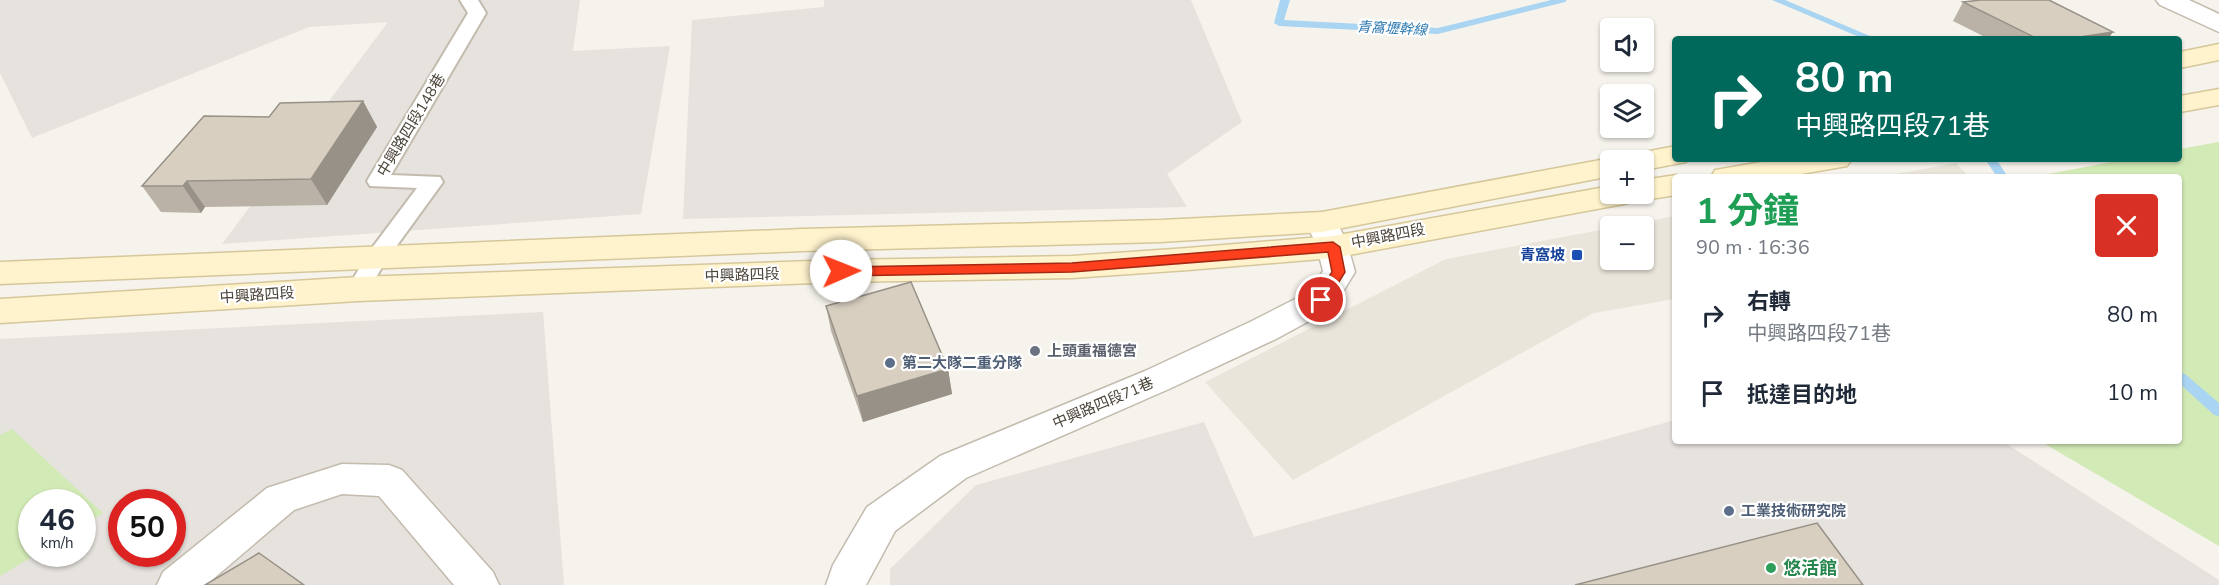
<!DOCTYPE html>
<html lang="zh-TW">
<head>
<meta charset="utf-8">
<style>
	:root { --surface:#fff; --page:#f6f6f7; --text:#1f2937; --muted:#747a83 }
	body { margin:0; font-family:"Nunito Sans","Noto Sans TC",sans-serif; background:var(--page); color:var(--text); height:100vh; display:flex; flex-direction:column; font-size:22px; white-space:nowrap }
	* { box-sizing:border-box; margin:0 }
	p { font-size:20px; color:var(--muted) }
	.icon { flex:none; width:33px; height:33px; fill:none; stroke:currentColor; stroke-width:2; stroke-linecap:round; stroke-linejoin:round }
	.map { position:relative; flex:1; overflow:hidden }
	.drawer { position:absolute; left:1672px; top:174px; width:510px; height:270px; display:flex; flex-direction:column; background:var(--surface); border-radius:6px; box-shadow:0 2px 4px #0004 }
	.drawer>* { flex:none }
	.banner { position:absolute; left:1672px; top:36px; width:510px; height:126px; border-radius:6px; box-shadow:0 2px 4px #0004; background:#00695c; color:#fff; overflow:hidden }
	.controls { position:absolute; left:1600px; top:18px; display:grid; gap:12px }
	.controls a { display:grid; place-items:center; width:54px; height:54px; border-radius:6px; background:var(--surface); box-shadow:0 2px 4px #0004; font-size:30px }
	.speed { position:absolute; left:18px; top:489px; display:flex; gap:12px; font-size:30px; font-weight:700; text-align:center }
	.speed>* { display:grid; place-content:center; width:78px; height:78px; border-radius:50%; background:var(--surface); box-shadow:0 2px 4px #0004; line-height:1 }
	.speed small { font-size:15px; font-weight:400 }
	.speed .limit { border:9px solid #d22; background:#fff; color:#111 }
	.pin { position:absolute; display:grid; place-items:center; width:51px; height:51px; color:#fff; margin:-26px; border:3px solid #fff; border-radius:50%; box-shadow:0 2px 6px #0007 }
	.me { position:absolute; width:66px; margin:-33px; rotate:89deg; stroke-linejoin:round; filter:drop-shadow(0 0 4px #0008) }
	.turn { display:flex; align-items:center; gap:21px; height:126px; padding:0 24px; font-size:27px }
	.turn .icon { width:78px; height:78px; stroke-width:2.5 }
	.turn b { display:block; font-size:42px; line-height:51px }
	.round { display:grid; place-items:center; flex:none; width:63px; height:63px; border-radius:6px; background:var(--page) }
	.headline { display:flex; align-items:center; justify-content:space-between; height:102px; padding:0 24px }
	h1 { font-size:36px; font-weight:700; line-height:45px; color:#1e9e55 }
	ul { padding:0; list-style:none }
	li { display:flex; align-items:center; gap:18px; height:78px; padding:0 24px }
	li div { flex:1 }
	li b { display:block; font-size:22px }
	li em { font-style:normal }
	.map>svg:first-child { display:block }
</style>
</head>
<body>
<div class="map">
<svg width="2219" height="585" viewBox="0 0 2219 585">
	<rect width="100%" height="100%" fill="#f6f3ec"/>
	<!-- residential -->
	<path fill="#eae5da" d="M 1956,163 L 1969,177 L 1880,177 Z
		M 1675,216 L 1675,299 L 1594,313 L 1293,480 L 1205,382 L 1446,259 L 1611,228 L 1611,260 L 1644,260 L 1644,226 L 1619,226 Z"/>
	<!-- industrial -->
	<path fill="#e6e2dd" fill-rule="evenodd" d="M 0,0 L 580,0 L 573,51 L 670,46 L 641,214 L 222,244 L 388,22 L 309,27 L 32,138 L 0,73 Z
		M 824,0 L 1191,0 L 1242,122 L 1167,174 L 1187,207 L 683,219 L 692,20 L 824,7 Z
		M 543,312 L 564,585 L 0,585 L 0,339 ZM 32,502 L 82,502 L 82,554 L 32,554 ZM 122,502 L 172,502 L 172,554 L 122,554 Z
		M 1675,420 L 1676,441 L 2002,441 L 2219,580 L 2219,585 L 890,585 L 890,569 L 976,485 L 1204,422 L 1254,537 Z"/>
	<!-- green -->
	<path fill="#d2eab5" d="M 2219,142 L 2219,546 L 2040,441 L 2180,441 L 2180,177 L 2038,176 L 2127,159 L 2180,159 L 2180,149 Z
		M 12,429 L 103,513 L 83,526 L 82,502 L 32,502 L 32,554 L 37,554 L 0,576 L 0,435 Z"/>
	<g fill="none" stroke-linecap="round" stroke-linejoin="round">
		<!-- stream -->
		<path fill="#a9d4f2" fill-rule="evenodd" d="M 1280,0 L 1290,0 L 1284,20 L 1438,28 L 1551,0 L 1567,0 L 1565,2 L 1438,34 L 1279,26 L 1274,23 Z
			M 1772,0 L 1785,0 L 1877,39 L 1864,39 Z
			M 1985,159 L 1996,159 L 2008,177 L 1997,177 Z
			M 2180,372 L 2185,374 L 2219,403 L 2219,416 L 2214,415 L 2180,384 Z"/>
		<!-- service casing -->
		<g stroke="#c2bbae" stroke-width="4">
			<path id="service" d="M 460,0 L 478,0 L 486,13 L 391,175 L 440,177 L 443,182 L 385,262 L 366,295 L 358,297 L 350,295 L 347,289 L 369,252 L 417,188 L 370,186 L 367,181 L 468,13 Z
				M 850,233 L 858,235 L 861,240 L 849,276 L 841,279 L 833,276 L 830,271 L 842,235 Z"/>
		</g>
		<!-- minor casing -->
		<g stroke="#c2bbae" stroke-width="3">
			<path id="minor" d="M 1322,212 L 1333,215 C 1344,233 1350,252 1355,272 L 1333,308 L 1276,339 L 1169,389 L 966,478 L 895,531 L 866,585 L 826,585 L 833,565 L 867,507 L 940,456 L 1145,371 L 1252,321 L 1309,292 L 1323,271 L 1317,247 L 1306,222 L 1311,215 Z
				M 342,464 L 389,465 L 402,470 L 493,572 L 499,585 L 454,585 L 379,496 L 342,494 L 294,510 L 206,585 L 157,585 L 163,572 L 267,488 Z"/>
		</g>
		<!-- tertiary casing -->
		<g stroke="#c2bbae" stroke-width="3">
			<path id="tertiary" d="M 2156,0 L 2189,0 L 2219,14 L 2219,32 L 2160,5 Z"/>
		</g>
		<!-- secondary casing -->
		<g stroke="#d6c79b" stroke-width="3">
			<path id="secondary" d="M 2219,44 L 2219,60 L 2180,68 L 2180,52 Z
				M 2219,89 L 2219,105 L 2180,112 L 2180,96 Z
				M 1676,146 L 1676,159 L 1688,159 L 1686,162 L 1644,170 L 1644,160 L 1630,160 L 1634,154 Z
				M 1611,158 L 1622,160 L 1611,160 L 1611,176 L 1322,232 L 1161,242 L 802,251 L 0,284 L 0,262 L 802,229 L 1161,220 L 1322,212 Z
				M 1779,159 L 1852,159 L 1847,166 L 1784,177 L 1711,177 L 1715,170 Z
				M 1676,175 L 1682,177 L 1676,177 L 1676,195 L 1644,200 L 1637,198 L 1635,201 L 1624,204 L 1333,258 L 1188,270 L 1072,278 L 841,282 L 358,301 L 0,323 L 0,299 L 358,277 L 841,260 L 1072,256 L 1188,248 L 1333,236 L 1611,186 L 1611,194 L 1644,194 L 1644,180 Z"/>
		</g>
		<!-- service -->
		<use href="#service" fill="#fff" fill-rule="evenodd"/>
		<!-- minor -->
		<use href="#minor" fill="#fff" fill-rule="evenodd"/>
		<!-- tertiary -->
		<use href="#tertiary" fill="#fff" fill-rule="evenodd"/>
		<!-- secondary -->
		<use href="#secondary" fill="#fff3cd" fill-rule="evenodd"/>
	</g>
	<!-- wall -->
	<path fill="#bab2a6" d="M 1963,2 L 2108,39 L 1989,39 L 1953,21 Z
		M 363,101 L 377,127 L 327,205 L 205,207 L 201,213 L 161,212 L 142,186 L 269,117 Z
		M 826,306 L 948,369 L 952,394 L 863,422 L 831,331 Z"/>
	<!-- shaded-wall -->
	<path fill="#979187" d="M 2113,32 L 2108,39 L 2067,39 Z
		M 363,101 L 377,127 L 327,205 L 311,179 Z
		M 187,181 L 205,207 L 201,213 L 183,186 Z
		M 948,369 L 952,394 L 863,422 L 857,396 Z"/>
	<!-- building -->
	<path fill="#d8cfc1" stroke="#979187" stroke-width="1.5" d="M 1981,0 L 2049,0 L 2113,32 L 2067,39 L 2038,39 L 1963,2 Z
		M 363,101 L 311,179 L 187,181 L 183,186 L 142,186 L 204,116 L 269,117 L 280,103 Z
		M 911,282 L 948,369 L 857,396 L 826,306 Z
		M 1817,523 L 1863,585 L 1575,585 Z
		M 259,553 L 304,585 L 205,585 Z"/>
	<!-- route -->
	<path fill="#fc3f1d" stroke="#a42913" stroke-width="1.5" d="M 1333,242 L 1340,247 L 1345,272 L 1326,303 L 1321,304 L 1314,300 L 1332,272 L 1328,252 L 1072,272 L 841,276 L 834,271 L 841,267 L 1072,263 Z"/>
	<!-- markers -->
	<rect fill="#1a4fb4" stroke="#fff" stroke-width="2" x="1571" y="249" width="12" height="12" rx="3"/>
	<circle fill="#6b7280" stroke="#fff" stroke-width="2" cx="1035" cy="351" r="6"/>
	<g fill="#5c6f8a" stroke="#fff" stroke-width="2">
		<circle cx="890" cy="363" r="6"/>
		<circle cx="1729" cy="511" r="6"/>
	</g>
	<circle fill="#2e9e5b" stroke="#fff" stroke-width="2" cx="1771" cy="568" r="6"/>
	<g text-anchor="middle" stroke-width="4.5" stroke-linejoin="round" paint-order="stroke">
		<!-- far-water labels -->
		<g font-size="14" font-style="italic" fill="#2e7ab2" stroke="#fff">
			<text transform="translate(1392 28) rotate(3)" y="5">青窩壢幹線</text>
		</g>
		<!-- street labels -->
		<g font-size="15" fill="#4b4439" stroke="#fff">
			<text transform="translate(411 125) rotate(-59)" y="5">中興路四段148巷</text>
			<text transform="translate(1388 236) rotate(-11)" y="5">中興路四段</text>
			<text transform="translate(742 275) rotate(-2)" y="5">中興路四段</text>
			<text transform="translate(257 295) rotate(-4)" y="5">中興路四段</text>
			<text transform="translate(1103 403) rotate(-23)" y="5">中興路四段71巷</text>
		</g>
		<!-- transit labels -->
		<g font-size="15" font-weight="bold" fill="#164399" stroke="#fff" text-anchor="end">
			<text x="1565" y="260">青窩坡</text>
		</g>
		<!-- worship labels -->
		<g font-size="15" font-weight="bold" fill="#5b616d" stroke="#fff" text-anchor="start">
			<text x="1047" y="356">上頭重福德宮</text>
		</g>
		<!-- service labels -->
		<g font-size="15" font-weight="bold" fill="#4e5e75" stroke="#fff" text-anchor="start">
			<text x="902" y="368">第二大隊二重分隊</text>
			<text x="1741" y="516">工業技術研究院</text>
		</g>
		<!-- near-leisure labels -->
		<g font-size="18" font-weight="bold" fill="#27864d" stroke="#fff" text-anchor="start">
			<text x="1783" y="574">悠活館</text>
		</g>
	</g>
</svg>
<div class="controls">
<a><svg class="icon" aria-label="sound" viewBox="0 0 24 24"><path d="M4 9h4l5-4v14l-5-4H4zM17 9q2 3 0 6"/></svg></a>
<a><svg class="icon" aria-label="layers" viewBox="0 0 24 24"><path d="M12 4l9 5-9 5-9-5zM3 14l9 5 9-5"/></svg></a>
<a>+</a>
<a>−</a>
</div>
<div class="speed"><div>46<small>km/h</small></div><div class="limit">50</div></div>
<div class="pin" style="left:1321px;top:300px;background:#d93025"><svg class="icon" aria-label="arrive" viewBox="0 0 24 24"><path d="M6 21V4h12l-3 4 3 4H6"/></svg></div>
<svg class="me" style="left:841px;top:271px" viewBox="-20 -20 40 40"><circle r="19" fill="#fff"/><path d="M0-13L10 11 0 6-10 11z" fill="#fc3f1d"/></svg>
<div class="banner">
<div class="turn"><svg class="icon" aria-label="right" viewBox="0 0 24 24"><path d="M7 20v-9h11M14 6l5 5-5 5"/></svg><div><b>80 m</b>中興路四段71巷</div></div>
</div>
<section class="drawer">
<div class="headline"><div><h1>1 分鐘</h1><p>90 m · 16:36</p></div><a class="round" style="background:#d93025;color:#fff"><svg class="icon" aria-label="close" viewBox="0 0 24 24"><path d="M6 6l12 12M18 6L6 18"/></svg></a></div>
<ul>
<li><svg class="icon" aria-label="right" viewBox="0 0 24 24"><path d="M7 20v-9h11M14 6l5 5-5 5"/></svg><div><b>右轉</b><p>中興路四段71巷</p></div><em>80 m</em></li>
<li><svg class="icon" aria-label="arrive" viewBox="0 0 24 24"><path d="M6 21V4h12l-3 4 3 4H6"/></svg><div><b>抵達目的地</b></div><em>10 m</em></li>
</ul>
</section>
</div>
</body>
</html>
